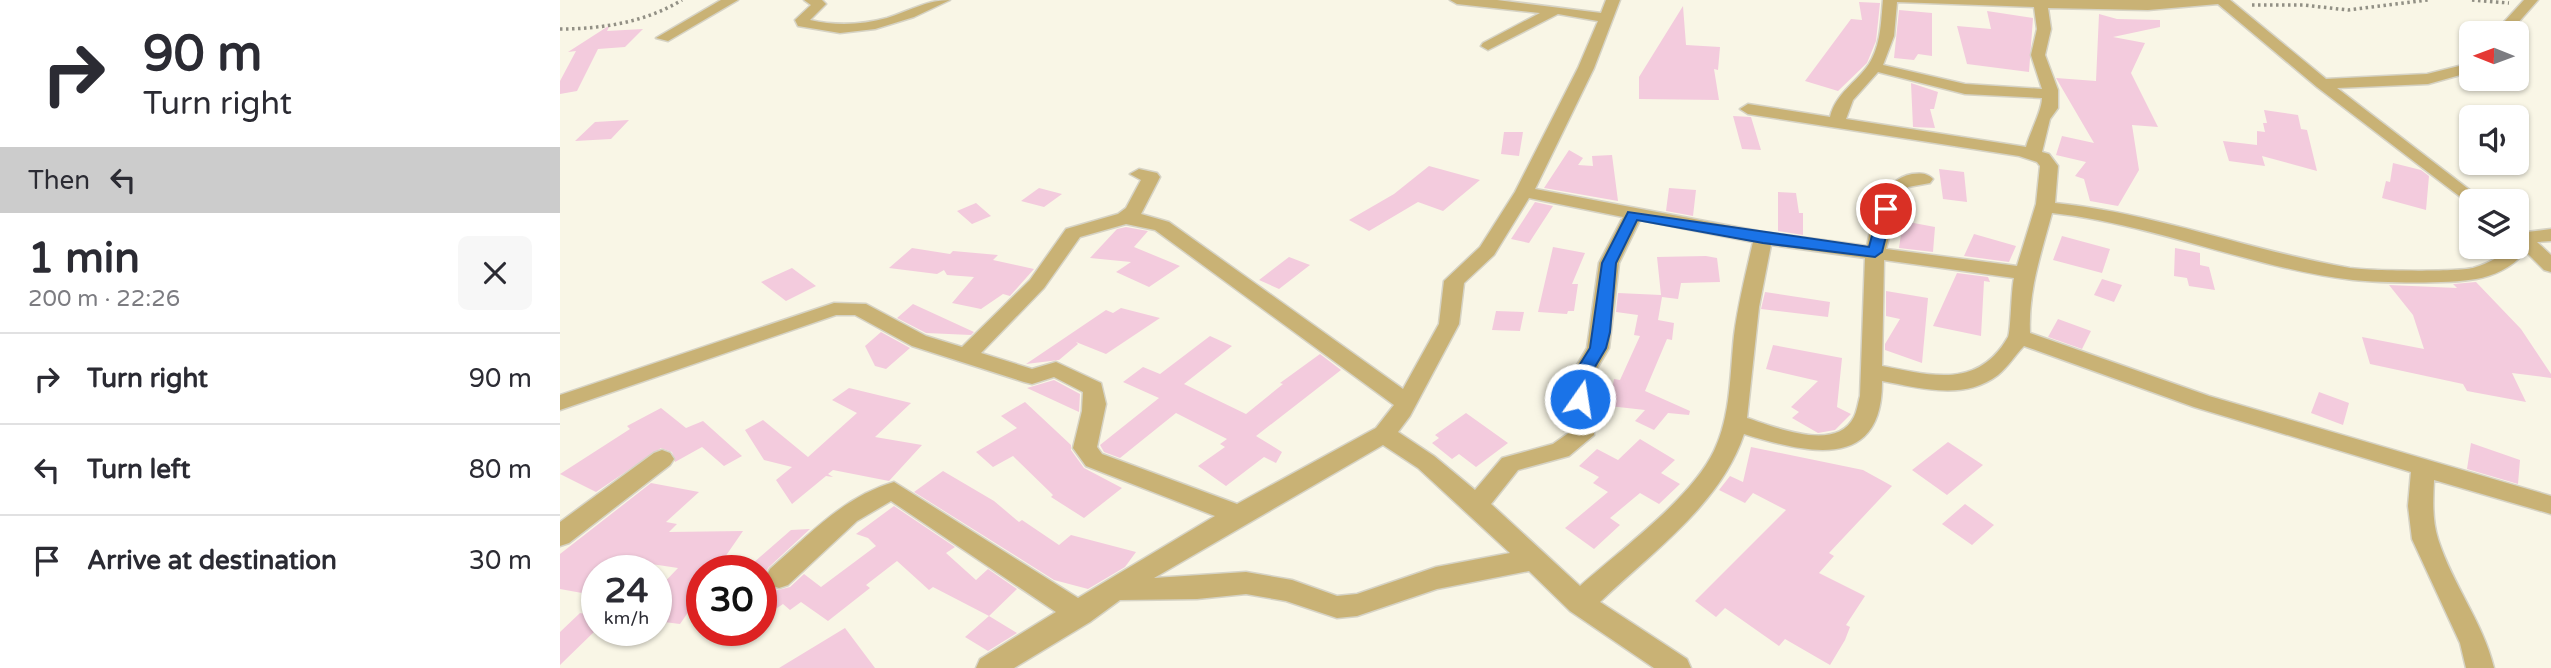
<!DOCTYPE html>
<html lang="en">
<head>
<meta charset="utf-8">
<style>
	:root { --surface:#fff; --page:#f7f7f7; --text:#2b2b33; --muted:#7c7c81; --line:#e1e1e2 }
	body { margin:0; font-family:"Varela Round",sans-serif; background:var(--page); color:var(--text); height:100vh; display:flex; flex-direction:column; font-size:26px; white-space:nowrap }
	* { box-sizing:border-box; margin:0 }
	p { font-size:23px; color:var(--muted) }
	.icon { flex:none; width:38px; height:38px; fill:none; stroke:currentColor; stroke-width:2; stroke-linecap:round; stroke-linejoin:round }
	.map { position:relative; flex:1; overflow:hidden }
	.panel { display:flex; flex-direction:column; background:var(--surface); width:560px }
	.panel>* { flex:none }
	.hud { background:#fff; color:var(--text); overflow:hidden }
	.needle { width:46px; rotate:271deg }
	.buttons { position:absolute; left:1899px; top:21px; display:grid; gap:14px }
	.buttons a { display:grid; place-items:center; width:70px; height:70px; border-radius:10px; background:var(--surface); box-shadow:0 2px 5px #0004; font-size:35px }
	.speed { position:absolute; left:21px; top:555px; display:flex; gap:14px; font-size:35px; font-weight:700; text-align:center }
	.speed>* { display:grid; place-content:center; width:91px; height:91px; border-radius:50%; background:var(--surface); box-shadow:0 2px 5px #0004; line-height:1 }
	.speed small { font-size:18px; font-weight:400 }
	.speed .limit { border:10px solid #d22; background:#fff; color:#111 }
	.pin { position:absolute; display:grid; place-items:center; width:60px; height:60px; color:#fff; margin:-30px; border:4px solid #fff; border-radius:50%; box-shadow:0 2px 7px #0007 }
	.me { position:absolute; width:77px; margin:-38px; rotate:13deg; stroke-linejoin:round; filter:drop-shadow(0 0 5px #0008) }
	.turn { display:flex; align-items:center; gap:24px; height:147px; padding:0 28px; font-size:32px }
	.turn .icon { width:91px; height:91px; stroke-width:2.5 }
	.turn b { display:block; font-size:49px; line-height:60px }
	.then { display:flex; align-items:center; height:66px; padding:0 28px; background:#0003; gap:14px; font-size:26px }
	.round { display:grid; place-items:center; flex:none; width:74px; height:74px; border-radius:10px; background:var(--page) }
	.head { display:flex; align-items:center; justify-content:space-between; height:119px; padding:0 28px }
	h1 { font-size:42px; font-weight:800; line-height:52px }
	ul { padding:0; list-style:none }
	li { display:flex; align-items:center; gap:21px; height:91px; padding:0 28px; border-top:2px solid var(--line) }
	li div { flex:1 }
	li b { display:block; font-size:26px }
	li em { font-style:normal }
	main { display:flex; flex:1; min-height:0 }
	.map>svg:first-child { display:block }
</style>
</head>
<body>
<main>
<section class="panel">
<div class="hud">
<div class="turn"><svg class="icon" aria-label="right" viewBox="0 0 24 24"><path d="M7 20v-9h11M14 6l5 5-5 5"/></svg><div><b>90 m</b>Turn right</div></div>
<div class="then">Then<svg class="icon" aria-label="left" viewBox="0 0 24 24"><path d="M17 20v-9H6M10 6l-5 5 5 5"/></svg></div>
</div>
<div class="head"><div><h1>1 min</h1><p>200 m · 22:26</p></div><a class="round"><svg class="icon" aria-label="close" viewBox="0 0 24 24"><path d="M6 6l12 12M18 6L6 18"/></svg></a></div>
<ul>
<li><svg class="icon" aria-label="right" viewBox="0 0 24 24"><path d="M7 20v-9h11M14 6l5 5-5 5"/></svg><div><b>Turn right</b></div><em>90 m</em></li>
<li><svg class="icon" aria-label="left" viewBox="0 0 24 24"><path d="M17 20v-9H6M10 6l-5 5 5 5"/></svg><div><b>Turn left</b></div><em>80 m</em></li>
<li><svg class="icon" aria-label="arrive" viewBox="0 0 24 24"><path d="M6 21V4h12l-3 4 3 4H6"/></svg><div><b>Arrive at destination</b></div><em>30 m</em></li>
</ul>
</section>
<div class="map">
<svg width="1991" height="668" viewBox="0 0 1991 668">
	<rect width="100%" height="100%" fill="#f9f6e6"/>
	<!-- building -->
	<path fill="#f3cbdd" d="M 1299,2 L 1320,3 L 1316,41 L 1307,63 L 1278,91 L 1245,81 L 1291,19 L 1302,20 Z
		M 1123,6 L 1126,45 L 1160,47 L 1158,70 L 1154,69 L 1159,100 L 1079,99 L 1079,77 Z
		M 1339,10 L 1372,13 L 1372,56 L 1358,54 L 1354,60 L 1334,58 Z
		M 1427,11 L 1473,18 L 1469,72 L 1407,64 L 1397,26 L 1431,29 Z
		M 1539,14 L 1557,19 L 1600,20 L 1600,27 L 1553,37 L 1585,43 L 1571,73 L 1598,127 L 1572,125 L 1579,170 L 1558,206 L 1530,201 L 1524,179 L 1515,176 L 1526,162 L 1496,155 L 1502,136 L 1534,143 L 1496,78 L 1536,81 Z
		M 50,25 L 47,31 L 83,29 L 65,47 L 38,49 L 17,91 L 0,94 L 0,81 L 16,51 L 8,52 Z
		M 1351,83 L 1378,92 L 1374,109 L 1370,109 L 1375,128 L 1353,127 Z
		M 1704,110 L 1738,115 L 1741,129 L 1747,130 L 1757,171 L 1702,156 L 1705,166 L 1669,161 L 1663,141 L 1697,145 L 1697,131 L 1705,132 L 1703,123 L 1707,123 Z
		M 1173,116 L 1191,117 L 1201,150 L 1182,149 Z
		M 69,120 L 51,139 L 15,141 L 35,122 Z
		M 944,132 L 963,132 L 959,156 L 941,154 Z
		M 1009,150 L 1023,158 L 1018,165 L 1033,166 L 1032,156 L 1052,155 L 1058,201 L 984,188 Z
		M 1833,163 L 1861,170 L 1869,176 L 1866,210 L 1822,198 L 1826,181 L 1830,182 Z
		M 869,166 L 920,180 L 883,211 L 858,202 L 809,231 L 789,220 L 834,194 Z
		M 1379,169 L 1404,172 L 1407,202 L 1383,199 Z
		M 479,188 L 502,194 L 484,207 L 461,201 Z
		M 1109,188 L 1136,190 L 1133,216 L 1106,211 Z
		M 1218,192 L 1236,193 L 1239,213 L 1243,213 L 1243,235 L 1218,231 Z
		M 975,202 L 993,206 L 969,243 L 951,239 Z
		M 416,203 L 431,216 L 412,224 L 397,211 Z
		M 1343,221 L 1375,227 L 1373,252 L 1339,248 Z
		M 566,227 L 588,231 L 574,247 L 620,266 L 589,287 L 556,272 L 571,262 L 530,258 L 557,229 Z
		M 1414,234 L 1456,246 L 1449,262 L 1404,256 Z
		M 1502,236 L 1550,249 L 1542,273 L 1493,260 Z
		M 993,247 L 1025,253 L 1012,284 L 1018,284 L 1014,311 L 1008,311 L 1007,314 L 978,312 Z
		M 352,248 L 390,254 L 393,251 L 438,255 L 433,260 L 474,269 L 450,296 L 443,294 L 421,309 L 392,303 L 414,277 L 387,275 L 384,270 L 377,274 L 329,268 Z
		M 1615,248 L 1640,253 L 1640,265 L 1649,267 L 1655,290 L 1629,286 L 1627,278 L 1614,276 Z
		M 1146,256 L 1157,258 L 1160,282 L 1121,283 L 1118,299 L 1102,297 L 1098,320 L 1114,323 L 1112,340 L 1107,339 L 1085,391 L 1130,411 L 1129,415 L 1108,413 L 1094,430 L 1075,421 L 1085,410 L 1049,406 L 1054,379 L 1060,380 L 1080,336 L 1074,335 L 1078,315 L 1056,312 L 1058,293 L 1101,295 L 1097,257 Z
		M 729,257 L 750,265 L 719,289 L 699,280 Z
		M 232,268 L 256,286 L 226,301 L 201,282 Z
		M 1397,273 L 1428,277 L 1430,282 L 1424,281 L 1421,336 L 1373,326 Z
		M 1542,279 L 1562,285 L 1554,302 L 1534,295 Z
		M 1916,282 L 1961,329 L 1991,374 L 1991,378 L 1952,373 L 1966,402 L 1907,391 L 1903,384 L 1810,364 L 1802,337 L 1864,349 L 1853,315 L 1829,285 L 1897,288 L 1893,284 Z
		M 1326,291 L 1368,298 L 1362,363 L 1325,350 L 1325,344 L 1340,319 L 1326,316 Z
		M 1205,292 L 1270,302 L 1268,317 L 1201,309 Z
		M 353,304 L 414,332 L 411,335 L 366,333 L 337,318 Z
		M 561,308 L 600,318 L 546,354 L 516,342 L 518,344 L 499,360 L 466,364 L 546,310 L 553,313 Z
		M 936,311 L 964,312 L 960,331 L 932,330 Z
		M 1498,319 L 1531,331 L 1522,349 L 1488,337 Z
		M 321,332 L 350,348 L 326,369 L 315,366 L 305,346 Z
		M 650,336 L 672,346 L 624,384 L 686,414 L 723,384 L 720,383 L 760,354 L 781,370 L 696,436 L 722,452 L 716,463 L 704,457 L 666,486 L 638,466 L 665,447 L 660,444 L 667,439 L 616,413 L 560,458 L 544,452 L 540,445 L 599,398 L 563,382 L 583,367 L 600,374 Z
		M 1213,345 L 1282,358 L 1277,407 L 1291,414 L 1275,430 L 1258,433 L 1232,418 L 1239,412 L 1231,407 L 1258,381 L 1206,369 Z
		M 494,380 L 520,394 L 519,412 L 467,388 Z
		M 289,388 L 351,403 L 315,437 L 362,445 L 329,481 L 273,470 L 268,474 L 273,477 L 266,476 L 232,504 L 216,480 L 232,467 L 204,460 L 185,430 L 203,420 L 248,457 L 297,413 L 272,400 Z
		M 1759,392 L 1789,403 L 1783,425 L 1751,413 Z
		M 465,402 L 511,445 L 511,450 L 524,468 L 562,488 L 524,518 L 491,497 L 493,495 L 453,456 L 433,467 L 416,452 L 457,428 L 441,416 Z
		M 101,408 L 126,428 L 143,421 L 182,456 L 164,466 L 142,447 L 115,462 L 112,452 L 101,448 L 36,492 L 0,474 L 70,429 L 67,426 Z
		M 906,413 L 948,443 L 916,467 L 899,454 L 892,459 L 872,443 L 879,438 L 875,435 Z
		M 1080,439 L 1115,460 L 1101,473 L 1120,484 L 1099,504 L 1080,493 L 1050,518 L 1060,525 L 1034,549 L 1005,528 L 1048,492 L 1033,483 L 1039,477 L 1019,466 L 1037,449 L 1058,460 Z
		M 1388,442 L 1423,465 L 1387,495 L 1352,470 Z
		M 1911,443 L 1960,460 L 1958,484 L 1907,469 Z
		M 1191,447 L 1303,470 L 1332,486 L 1269,553 L 1274,556 L 1259,573 L 1305,596 L 1286,625 L 1290,627 L 1285,640 L 1270,665 L 1225,639 L 1219,646 L 1165,608 L 1156,617 L 1135,601 L 1226,510 L 1193,493 L 1185,503 L 1159,490 L 1170,476 L 1183,482 Z
		M 383,471 L 434,501 L 459,522 L 462,520 L 499,545 L 511,535 L 576,552 L 565,567 L 528,589 L 494,580 L 354,492 Z
		M 91,483 L 139,492 L 106,522 L 117,524 L 109,532 L 183,531 L 156,570 L 142,570 L 142,592 L 120,624 L 96,621 L 96,591 L 118,568 L 58,559 L 46,570 L 37,570 L 37,579 L 22,593 L 0,589 L 0,554 Z
		M 1405,504 L 1434,525 L 1412,545 L 1382,524 Z
		M 334,506 L 395,547 L 386,553 L 416,580 L 428,569 L 457,589 L 429,616 L 373,587 L 369,590 L 337,561 L 306,585 L 310,588 L 268,621 L 241,602 L 230,610 L 223,604 L 201,619 L 201,566 L 193,563 L 231,530 L 250,529 L 208,568 L 204,578 L 209,587 L 218,590 L 230,587 L 244,574 L 261,587 L 316,546 L 308,538 L 296,534 Z
		M 20,613 L 37,616 L 37,629 L 0,665 L 0,632 Z
		M 429,616 L 457,633 L 428,651 L 405,637 Z
		M 285,628 L 315,668 L 219,668 Z"/>
	<g fill="none" stroke-linecap="round" stroke-linejoin="round">
		<!-- street casing -->
		<g stroke="#d6d3c5" stroke-width="3">
			<path id="street" d="M 161,0 L 178,0 L 108,41 L 96,38 Z
				M 244,0 L 262,0 L 266,4 L 250,20 C 276,26 301,25 327,18 C 349,11 367,0 390,0 L 354,17 L 315,29 L 280,33 L 238,26 L 235,20 L 251,5 Z
				M 890,0 L 937,0 L 1041,13 L 1046,0 L 1060,0 L 1034,68 L 975,189 L 1203,232 L 1307,246 C 1312,219 1320,180 1352,174 C 1361,173 1367,173 1373,179 L 1370,183 L 1348,187 L 1337,204 L 1326,249 L 1457,266 L 1476,204 L 1480,166 L 1477,162 L 1459,156 L 1188,114 L 1180,109 L 1188,104 L 1270,117 C 1276,93 1296,83 1309,64 C 1321,45 1321,22 1323,0 L 1670,0 L 1766,79 L 1867,74 L 1911,63 L 1911,72 L 1868,84 L 1777,88 L 1924,201 L 1911,201 L 1911,205 L 1757,87 L 1658,4 L 1588,10 L 1488,8 L 1491,29 L 1485,55 L 1498,90 L 1498,108 L 1490,119 L 1482,152 L 1489,154 L 1498,166 L 1495,203 C 1595,213 1691,251 1790,268 C 1811,271 1894,272 1913,268 C 1926,264 1941,258 1948,247 L 1956,247 L 1956,228 L 1967,232 L 1991,229 L 1991,241 L 1977,242 L 1991,255 L 1991,272 L 1984,270 L 1965,251 C 1955,266 1934,276 1916,279 C 1889,284 1821,283 1793,280 C 1691,268 1594,224 1492,213 C 1481,254 1468,291 1470,333 L 1649,396 L 1991,496 L 1991,514 L 1874,480 C 1873,500 1872,520 1878,539 C 1892,584 1923,622 1934,668 L 1906,668 L 1900,643 L 1852,539 L 1848,506 L 1851,472 L 1634,407 L 1464,346 C 1455,355 1448,367 1438,375 C 1404,401 1360,388 1322,381 C 1323,474 1243,452 1184,434 C 1161,504 1091,553 1040,602 L 1127,659 L 1131,668 L 1094,668 L 1010,611 L 969,571 L 877,589 L 797,616 L 777,618 L 726,601 L 686,594 L 637,599 L 560,600 L 530,622 L 454,668 L 416,668 L 420,659 L 496,612 L 331,501 L 297,521 L 228,585 L 219,588 L 210,585 L 206,577 L 210,569 C 249,535 283,497 334,482 L 518,598 L 655,516 L 526,466 L 513,448 L 522,411 L 523,392 L 494,377 L 472,384 L 464,382 L 352,346 L 295,315 L 276,315 L 0,410 L 0,395 L 274,303 L 306,304 L 366,336 L 402,347 L 470,280 L 506,229 L 558,214 L 566,208 L 581,180 L 570,174 L 579,169 L 597,173 L 600,177 L 581,214 L 609,222 L 843,389 L 879,324 L 884,281 L 920,247 L 955,192 L 1018,68 L 1038,21 L 998,14 L 928,50 L 921,46 L 923,43 L 980,13 L 897,4 ZM 1337,2 L 1474,7 L 1477,29 L 1471,55 L 1482,89 L 1405,84 L 1323,65 L 1334,36 ZM 1318,72 L 1405,94 L 1482,98 C 1482,111 1470,132 1466,147 L 1286,119 L 1293,100 ZM 969,198 L 1063,217 L 1039,263 L 1027,348 L 1010,377 L 1010,432 L 993,444 L 942,458 L 915,490 L 874,456 L 838,432 L 850,416 L 899,324 L 904,283 L 934,255 ZM 1080,220 L 1193,242 C 1186,273 1178,304 1174,336 C 1170,373 1171,416 1154,451 C 1131,499 1060,550 1020,586 L 931,504 L 958,470 L 1009,456 L 1034,435 L 1032,377 L 1049,348 L 1059,263 ZM 566,224 L 595,230 L 834,405 L 816,428 L 677,504 L 542,454 L 537,447 L 546,404 L 541,383 L 496,362 L 472,369 L 421,353 L 484,288 L 520,237 ZM 1211,245 L 1305,258 L 1300,396 C 1298,403 1297,411 1294,417 C 1276,453 1215,427 1187,418 L 1199,307 ZM 1324,260 L 1454,278 C 1451,290 1451,331 1448,337 C 1418,390 1370,375 1322,366 ZM 823,445 L 858,468 L 950,553 L 876,567 L 797,594 L 777,596 L 732,580 L 686,572 L 594,578 Z
				M 1964,0 L 1978,0 L 1949,33 L 1934,33 Z
				M 102,450 L 110,453 L 114,459 L 110,465 L 9,543 L 0,546 L 0,522 L 94,453 Z"/>
		</g>
		<!-- path -->
		<path stroke="#929085" stroke-width="3.5" stroke-dasharray="2.5 3.5" stroke-linecap="butt" d="M 1912,0 L 1949,3
			M 1692,5 L 1743,5 L 1788,10 L 1868,0
			M 0,29 C 42,29 86,22 122,0"/>
		<!-- street -->
		<use href="#street" fill="#c9b275" fill-rule="evenodd"/>
	</g>
	<!-- route -->
	<path fill="#1a73e8" stroke="#114b97" stroke-width="2" d="M 1326,205 L 1333,209 L 1322,252 L 1315,257 L 1203,243 L 1077,220 L 1056,263 L 1050,332 L 1046,348 L 1029,377 L 1028,399 L 1020,405 L 1014,403 L 1012,377 L 1030,348 L 1042,263 L 1068,212 L 1309,247 L 1319,209 Z"/>
</svg>
<div class="buttons">
<a><svg class="needle" viewBox="-14 -14 28 28"><path d="M0-13l5 13h-10z" fill="#e53935"/><path d="M0 13l5-13h-10z" fill="#7c7c81"/></svg></a>
<a><svg class="icon" aria-label="sound" viewBox="0 0 24 24"><path d="M4 9h4l5-4v14l-5-4H4zM17 9q2 3 0 6"/></svg></a>
<a><svg class="icon" aria-label="layers" viewBox="0 0 24 24"><path d="M12 4l9 5-9 5-9-5zM3 14l9 5 9-5"/></svg></a>
</div>
<div class="speed"><div>24<small>km/h</small></div><div class="limit">30</div></div>
<div class="pin" style="left:1326px;top:209px;background:#d93025"><svg class="icon" aria-label="arrive" viewBox="0 0 24 24"><path d="M6 21V4h12l-3 4 3 4H6"/></svg></div>
<svg class="me" style="left:1020px;top:399px" viewBox="-20 -20 40 40"><circle r="17" fill="#1a73e8" stroke="#fff" stroke-width="3"/><path d="M0-11L8 9 0 5-8 9z" fill="#fff"/></svg>
</div>
</main>
</body>
</html>
